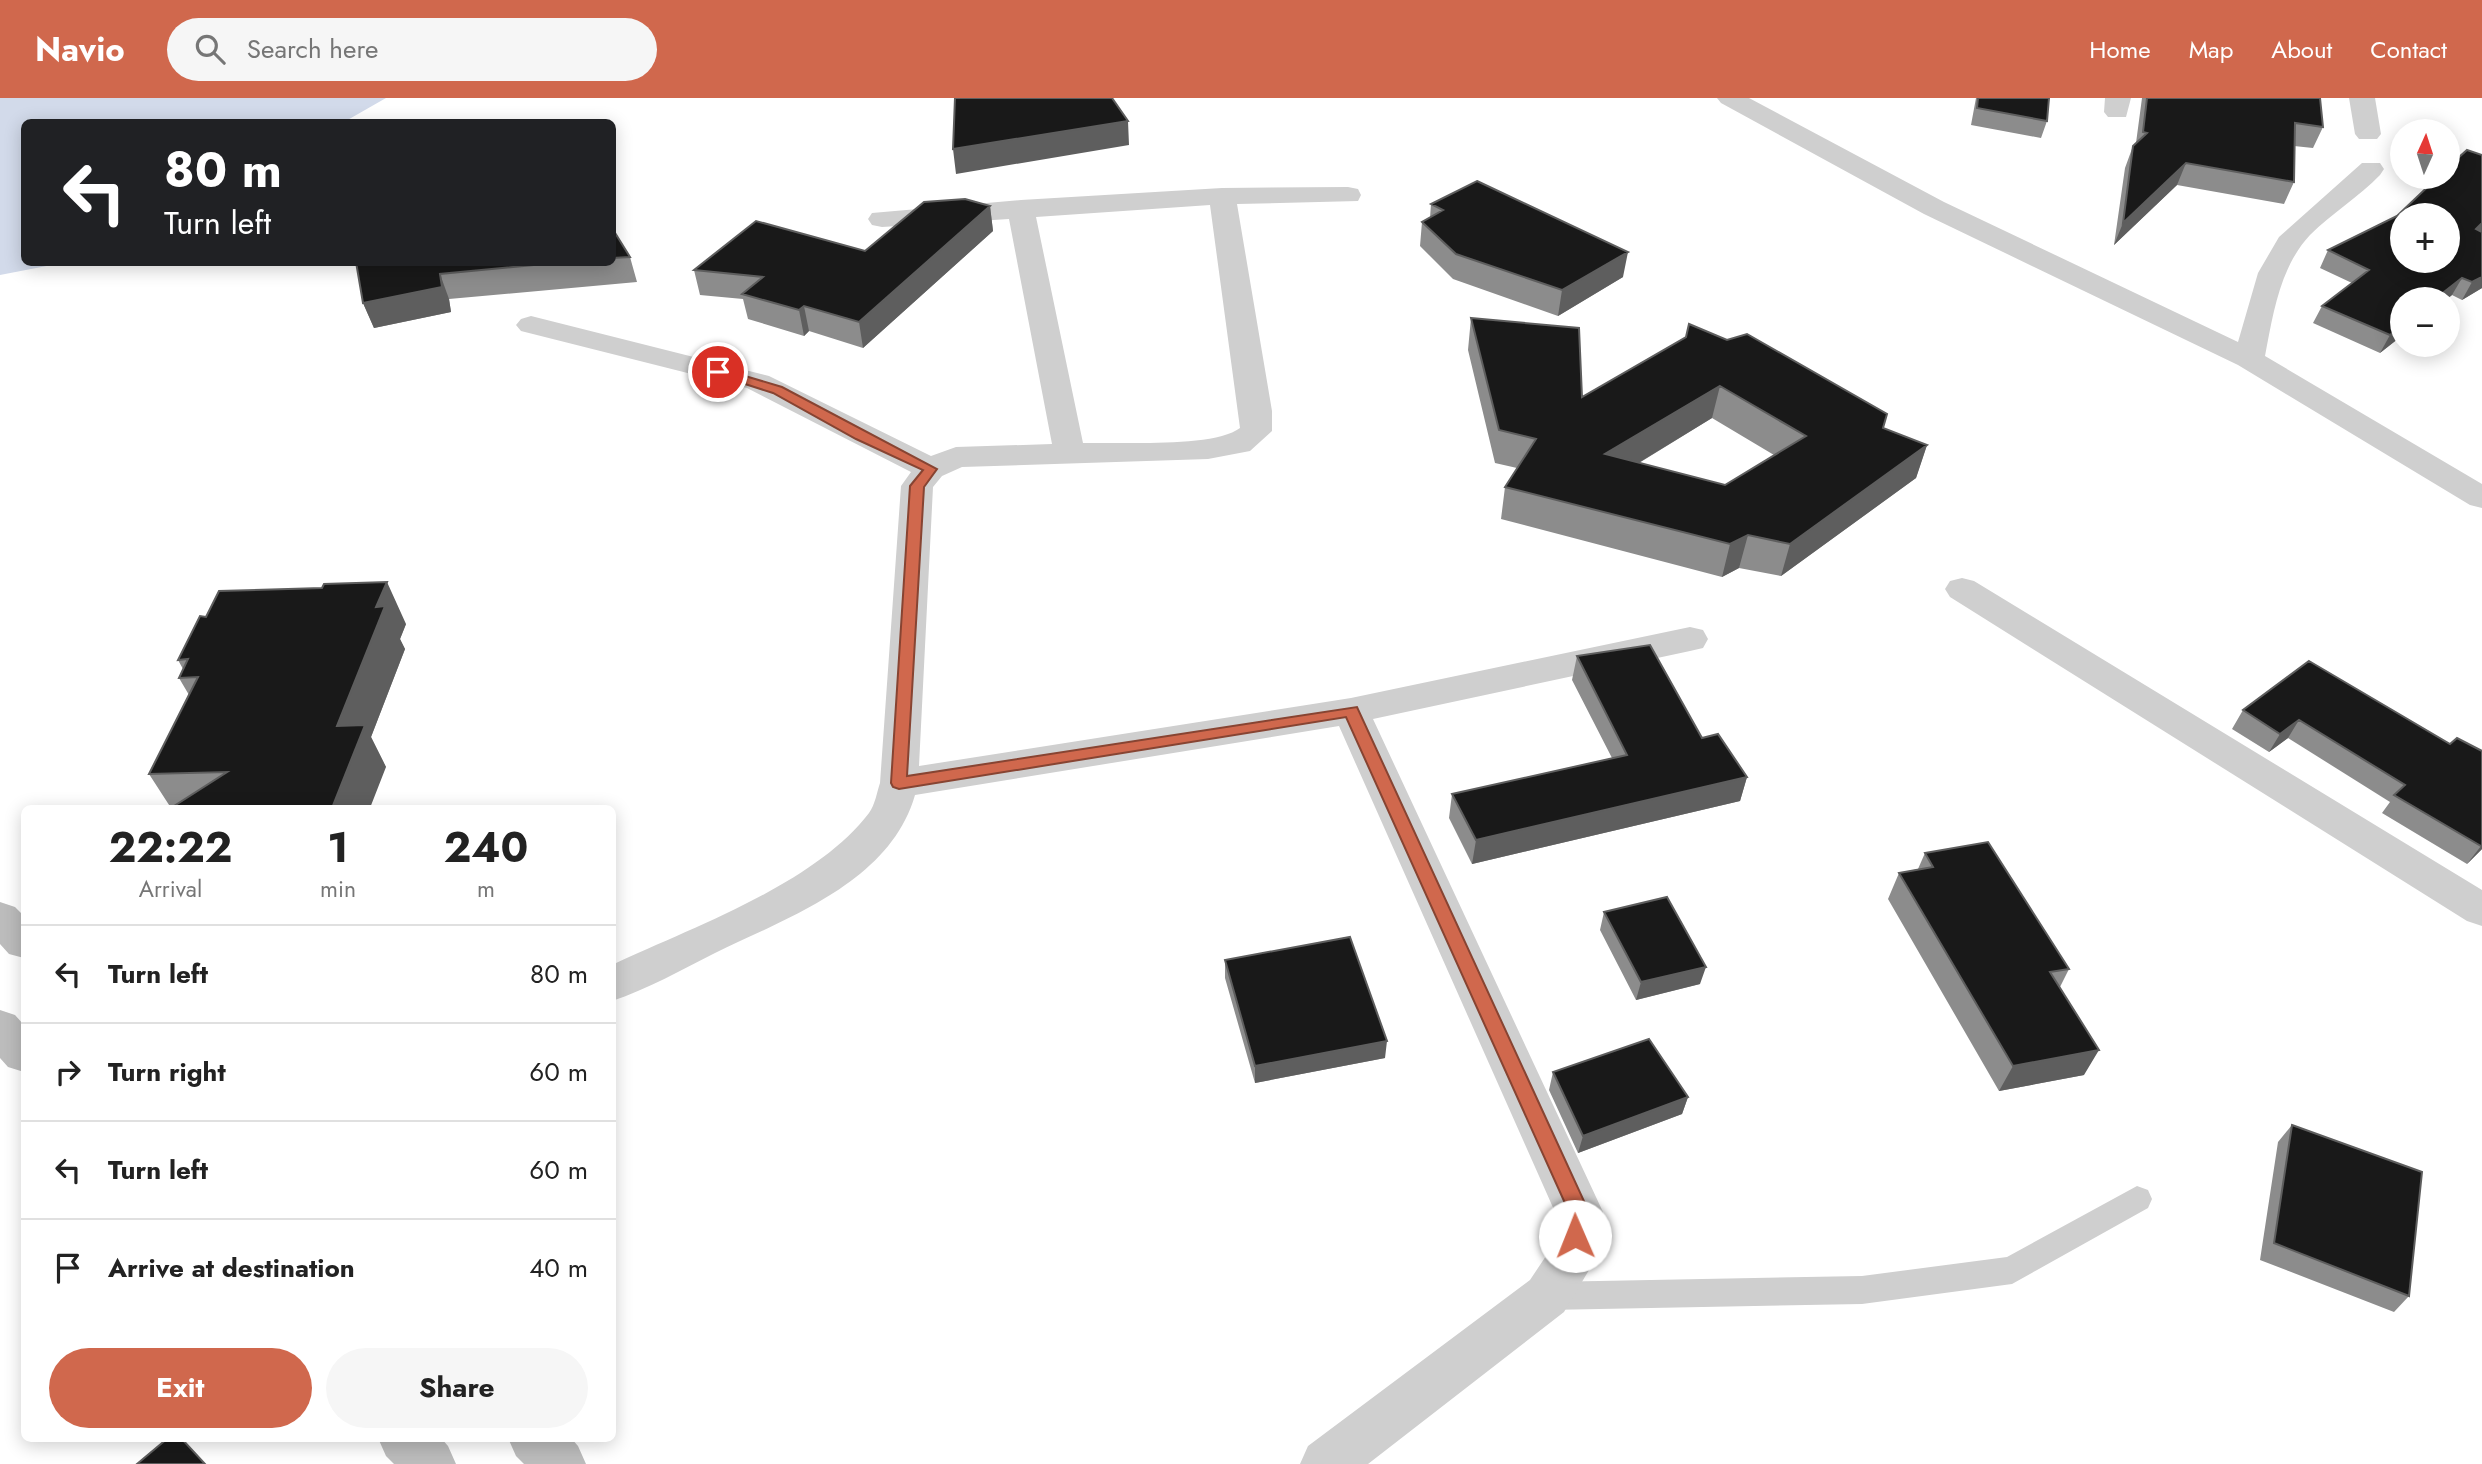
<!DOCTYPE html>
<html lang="en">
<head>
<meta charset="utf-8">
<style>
	:root { --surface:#fff; --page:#f6f6f6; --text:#222; --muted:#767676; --line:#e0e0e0; --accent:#d0684d }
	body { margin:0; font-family:Jost,sans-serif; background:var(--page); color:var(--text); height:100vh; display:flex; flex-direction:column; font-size:26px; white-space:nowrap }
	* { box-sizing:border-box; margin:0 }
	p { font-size:23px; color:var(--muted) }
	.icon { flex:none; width:38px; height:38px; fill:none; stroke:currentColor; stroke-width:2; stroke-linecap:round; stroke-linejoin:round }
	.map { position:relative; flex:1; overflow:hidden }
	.sheet { position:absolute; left:21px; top:707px; width:595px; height:637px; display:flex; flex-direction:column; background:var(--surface); border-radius:10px; box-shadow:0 4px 18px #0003 }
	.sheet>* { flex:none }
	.top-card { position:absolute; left:21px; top:21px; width:595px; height:147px; border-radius:10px; box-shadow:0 4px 18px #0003; background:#202124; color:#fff; overflow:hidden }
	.needle { width:46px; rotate:3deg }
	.buttons { position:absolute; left:2390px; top:21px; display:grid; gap:14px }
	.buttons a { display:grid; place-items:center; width:70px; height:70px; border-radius:50%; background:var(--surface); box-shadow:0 4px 18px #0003; font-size:35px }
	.pin { position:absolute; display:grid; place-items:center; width:60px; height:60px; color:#fff; margin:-30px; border:4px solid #fff; border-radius:50%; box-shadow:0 2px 7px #0007 }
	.me { position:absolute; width:77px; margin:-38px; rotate:359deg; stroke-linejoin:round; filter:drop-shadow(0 0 5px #0008) }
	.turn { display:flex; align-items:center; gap:24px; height:147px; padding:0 28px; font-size:32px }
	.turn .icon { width:91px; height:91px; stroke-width:2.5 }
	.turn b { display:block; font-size:49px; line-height:60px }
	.eta { display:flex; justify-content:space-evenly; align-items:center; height:119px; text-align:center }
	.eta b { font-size:42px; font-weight:700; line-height:49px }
	.primary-button { display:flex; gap:14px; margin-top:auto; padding:14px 28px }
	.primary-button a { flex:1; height:80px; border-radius:42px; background:var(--accent); color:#fff; font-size:28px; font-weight:700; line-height:80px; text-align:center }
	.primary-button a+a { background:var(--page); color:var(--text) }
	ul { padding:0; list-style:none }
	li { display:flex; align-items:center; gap:21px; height:98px; padding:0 28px; border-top:2px solid var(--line) }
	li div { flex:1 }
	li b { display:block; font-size:26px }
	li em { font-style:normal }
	header { display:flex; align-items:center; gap:42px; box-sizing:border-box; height:98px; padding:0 35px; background:var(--accent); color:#fff }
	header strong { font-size:33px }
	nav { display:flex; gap:38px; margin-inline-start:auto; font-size:24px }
	.search { width:490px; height:63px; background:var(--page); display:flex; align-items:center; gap:18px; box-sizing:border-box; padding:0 24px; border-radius:38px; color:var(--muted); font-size:26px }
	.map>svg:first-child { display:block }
</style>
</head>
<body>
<header>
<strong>Navio</strong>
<div class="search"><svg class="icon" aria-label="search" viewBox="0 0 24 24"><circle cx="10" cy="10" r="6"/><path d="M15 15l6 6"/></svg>Search here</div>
<nav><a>Home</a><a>Map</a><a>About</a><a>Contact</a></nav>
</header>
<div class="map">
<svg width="2482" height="1366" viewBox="0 0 2482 1366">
	<rect width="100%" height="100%" fill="#fff"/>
	<!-- water -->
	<path fill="#d2daea" d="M 0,0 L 386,0 L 344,24 L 24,24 L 24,164 L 62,165 L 0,177 Z"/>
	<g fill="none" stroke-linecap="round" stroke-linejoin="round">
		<!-- service -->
		<path fill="#cfcfcf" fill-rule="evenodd" d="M 2137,1088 L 2148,1092 L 2152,1101 L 2148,1110 L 2012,1186 L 1862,1206 L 1547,1212 L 1536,1208 L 1532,1198 L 1536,1188 L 1547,1184 L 1862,1178 L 2007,1159 Z"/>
		<!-- minor -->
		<path fill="#cfcfcf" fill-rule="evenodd" d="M 1717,0 L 1749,0 L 1944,104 L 2238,244 L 2258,175 L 2279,139 L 2362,65 L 2380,65 L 2384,71 L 2380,77 C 2359,99 2332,115 2310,137 C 2280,169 2273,216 2265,258 L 2482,386 L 2482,410 L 2470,407 L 2238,267 L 1924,116 L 1721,5 Z
			M 2105,0 L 2131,0 L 2126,19 L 2108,19 L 2104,14 Z
			M 2349,0 L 2375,0 L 2381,36 L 2377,41 L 2359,41 L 2355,36 Z
			M 1348,89 L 1358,91 L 1361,97 L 1358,103 L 1237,106 L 1272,313 L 1272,333 L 1250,353 L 1208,361 L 962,369 L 942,378 L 933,389 L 919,668 L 1351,600 L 1690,529 L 1703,532 L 1708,541 L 1703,550 L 1690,553 L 1373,621 L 1603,1114 L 1595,1162 L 1564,1214 L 1368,1366 L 1300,1366 L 1308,1348 L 1530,1182 L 1548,1155 L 1555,1114 L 1339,628 L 915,697 C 890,784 789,819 715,855 C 681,872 648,891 612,903 L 612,867 C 693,829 815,786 869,715 C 875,707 877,694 880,685 L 901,388 L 911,374 L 747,290 L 521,233 L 516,227 L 521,221 L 531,218 L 769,278 L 931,358 L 956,349 L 1052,346 L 1009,121 L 882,129 L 872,127 L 868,121 L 872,115 L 1021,102 L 1222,90 ZM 1210,107 L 1240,330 C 1214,350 1120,344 1083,345 L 1036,119 Z
			M 1962,480 L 1974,483 L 2482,792 L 2482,828 L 2467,823 L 1950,499 L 1945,491 L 1950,483 Z"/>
		<!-- secondary -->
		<path fill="#bcbcbc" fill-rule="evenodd" d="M 0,804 L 15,809 L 24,818 L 24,860 L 9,856 L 0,846 Z
			M 0,912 L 15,917 L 24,927 L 24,974 L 8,969 L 0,960 Z
			M 378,1340 L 441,1340 L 448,1348 L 456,1366 L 394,1366 L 386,1358 Z
			M 508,1340 L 571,1340 L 578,1348 L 586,1366 L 524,1366 L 516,1358 Z"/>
	</g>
	<!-- wall -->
	<path fill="#8c8c8c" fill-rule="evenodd" d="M 1976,0 L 2049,0 L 2047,23 L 2041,40 L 1971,27 Z
		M 2142,0 L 2320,0 L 2323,29 L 2313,50 L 2294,48 L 2294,84 L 2284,106 L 2177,87 L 2114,147 L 2125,70 L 2133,48 L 2136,45 Z
		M 1431,106 L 1623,179 L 1558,218 L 1453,181 L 1420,148 L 1422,124 L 1430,120 Z
		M 990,108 L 993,133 L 863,250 L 809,233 L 804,238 L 748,221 L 743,201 L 700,197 L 694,172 L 865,153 Z
		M 2397,118 L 2482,190 L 2462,202 L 2452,197 L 2380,255 L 2313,225 L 2322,208 L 2352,185 L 2320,170 L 2328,152 Z
		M 612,130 L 630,159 L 637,184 L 449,201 L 451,214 L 374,230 L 363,205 L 356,164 L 612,164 Z
		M 1471,220 L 1582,299 L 1686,239 L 1883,330 L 1927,347 L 1916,380 L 1781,478 L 1739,470 L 1722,479 L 1501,421 L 1505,389 L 1517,370 L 1495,365 L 1468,252 ZM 1712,320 L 1774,357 L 1725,387 L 1639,365 Z
		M 206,519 L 406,526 L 400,541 L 405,551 L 371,639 L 386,669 L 171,710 L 149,676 L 189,597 L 179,580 L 183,571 L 178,562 Z
		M 1577,558 L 1702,640 L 1747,679 L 1740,703 L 1472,766 L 1449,720 L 1452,696 L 1612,660 L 1572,582 Z
		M 2243,612 L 2450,646 L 2482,653 L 2482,751 L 2467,766 L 2382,715 L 2390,704 L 2288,640 L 2269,654 L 2232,631 Z
		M 1925,755 L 2069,871 L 2060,889 L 2084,977 L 1999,993 L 1888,801 L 1899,775 L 1918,771 Z
		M 1604,814 L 1700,886 L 1636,902 L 1600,832 Z
		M 1225,862 L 1385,960 L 1255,985 L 1225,880 Z
		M 1553,974 L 1688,999 L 1682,1016 L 1578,1055 L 1549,992 Z
		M 2292,1027 L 2409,1198 L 2394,1214 L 2260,1162 L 2278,1044 Z"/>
	<!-- shaded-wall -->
	<path fill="#5e5e5e" d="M 1128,23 L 1129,47 L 956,76 L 953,51 Z
		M 2186,65 L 2177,87 L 2114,147 L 2123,125 Z
		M 990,108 L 993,133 L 863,250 L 859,224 Z
		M 2482,125 L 2482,134 L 2476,131 Z
		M 1628,154 L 1623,179 L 1558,218 L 1562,192 Z
		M 440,176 L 449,201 L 451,214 L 374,230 L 363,205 Z
		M 2482,179 L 2482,190 L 2462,202 L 2472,184 Z
		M 2462,180 L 2452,197 L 2447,201 L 2435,201 Z
		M 804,208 L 809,233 L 804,238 L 799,212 Z
		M 2403,227 L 2403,237 L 2380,255 L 2390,237 Z
		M 1720,288 L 1712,320 L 1599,389 L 1605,356 Z
		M 1927,347 L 1916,380 L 1781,478 L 1790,446 Z
		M 1748,437 L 1739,470 L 1722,479 L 1730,446 Z
		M 387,484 L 406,526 L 400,541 L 405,551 L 371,639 L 386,669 L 370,710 L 332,710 L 337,628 L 376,509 Z
		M 2299,622 L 2288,640 L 2269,654 L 2280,636 Z
		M 1747,679 L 1740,703 L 1472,766 L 1476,742 Z
		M 2482,747 L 2482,751 L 2467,766 L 2481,748 Z
		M 1706,869 L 1700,886 L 1636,902 L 1641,884 Z
		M 1387,943 L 1385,960 L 1255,985 L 1255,968 Z
		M 2099,952 L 2084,977 L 1999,993 L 2013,968 Z
		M 1688,999 L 1682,1016 L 1578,1055 L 1583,1038 Z"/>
	<!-- building -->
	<path fill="#191919" stroke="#5e5e5e" stroke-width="2" fill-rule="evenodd" d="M 955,0 L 1112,0 L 1128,23 L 953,51 Z
		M 1978,0 L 2049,0 L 2047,23 L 1977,10 Z
		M 2147,0 L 2320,0 L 2323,29 L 2295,25 L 2294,84 L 2186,65 L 2123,125 L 2133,48 L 2147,35 L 2143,34 Z
		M 2467,52 L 2482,57 L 2482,125 L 2476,131 L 2482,134 L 2482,179 L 2472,184 L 2462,180 L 2435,201 L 2403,201 L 2403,227 L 2390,237 L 2322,208 L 2369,172 L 2328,152 L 2397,118 L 2438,79 L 2448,79 L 2448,69 ZM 2403,117 L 2448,117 L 2448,163 L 2403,163 Z
		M 1477,83 L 1628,154 L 1562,192 L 1456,156 L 1422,124 L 1443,112 L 1431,106 Z
		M 965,101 L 990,108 L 859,224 L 804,208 L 799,212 L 742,196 L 763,179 L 694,172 L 756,123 L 865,153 L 924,104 Z
		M 612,130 L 630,159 L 612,160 Z
		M 356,164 L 565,164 L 440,176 L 442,189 L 363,205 Z
		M 1471,220 L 1579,230 L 1582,299 L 1686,239 L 1689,226 L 1727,242 L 1747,236 L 1887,316 L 1883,330 L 1927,347 L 1790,446 L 1748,437 L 1730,446 L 1505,389 L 1536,341 L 1499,332 ZM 1720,288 L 1806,338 L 1725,387 L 1605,356 Z
		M 387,484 L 376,509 L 385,508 L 337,628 L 365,627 L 332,710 L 171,710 L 227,674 L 149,676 L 198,579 L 179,580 L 188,561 L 178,562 L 200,518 L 206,519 L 219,493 L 322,490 L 324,486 Z
		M 1650,547 L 1702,640 L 1718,636 L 1747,679 L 1476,742 L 1452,696 L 1627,657 L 1577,558 Z
		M 2309,563 L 2450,646 L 2457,640 L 2482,653 L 2482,747 L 2481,748 L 2394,697 L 2405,687 L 2299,622 L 2280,636 L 2243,612 Z
		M 1988,744 L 2069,871 L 2050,874 L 2099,952 L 2013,968 L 1899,775 L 1933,769 L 1925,755 Z
		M 1667,799 L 1706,869 L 1641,884 L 1604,814 Z
		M 1350,839 L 1387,943 L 1255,968 L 1225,862 Z
		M 1649,941 L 1688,999 L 1583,1038 L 1553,974 Z
		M 2292,1027 L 2422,1074 L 2409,1198 L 2274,1145 Z
		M 168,1340 L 181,1340 L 205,1366 L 137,1366 Z"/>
	<!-- route -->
	<path fill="#d0684d" stroke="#874432" stroke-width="2" d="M 718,270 L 782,289 L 937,371 L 924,389 L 907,678 L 1357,609 L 1589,1114 L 1582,1144 L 1575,1147 L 1568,1144 L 1566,1138 L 1569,1114 L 1346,619 L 899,691 L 893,689 L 891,685 L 910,388 L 923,372 L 856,341 L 773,295 L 714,276 L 714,271 Z"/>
</svg>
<div class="buttons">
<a><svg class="needle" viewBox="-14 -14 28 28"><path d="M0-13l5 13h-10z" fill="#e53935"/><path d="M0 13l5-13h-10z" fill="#767676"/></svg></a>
<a>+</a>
<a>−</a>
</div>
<div class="pin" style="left:718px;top:274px;background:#d93025"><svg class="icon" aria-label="arrive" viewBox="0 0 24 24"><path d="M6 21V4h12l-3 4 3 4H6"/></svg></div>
<svg class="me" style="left:1575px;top:1138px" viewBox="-20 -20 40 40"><circle r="19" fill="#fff"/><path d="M0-13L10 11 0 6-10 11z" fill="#d0684d"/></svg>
<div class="top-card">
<div class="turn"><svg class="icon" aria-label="left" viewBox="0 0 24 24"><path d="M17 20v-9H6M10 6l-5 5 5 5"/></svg><div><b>80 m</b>Turn left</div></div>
</div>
<section class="sheet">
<div class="eta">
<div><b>22:22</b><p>Arrival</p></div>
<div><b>1</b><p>min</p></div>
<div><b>240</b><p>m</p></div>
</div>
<ul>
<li><svg class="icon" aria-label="left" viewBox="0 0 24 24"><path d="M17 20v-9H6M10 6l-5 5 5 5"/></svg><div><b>Turn left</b></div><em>80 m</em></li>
<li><svg class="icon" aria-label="right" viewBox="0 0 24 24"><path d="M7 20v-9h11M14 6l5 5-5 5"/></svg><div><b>Turn right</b></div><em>60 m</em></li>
<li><svg class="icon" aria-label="left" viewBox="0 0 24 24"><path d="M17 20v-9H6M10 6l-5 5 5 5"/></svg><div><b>Turn left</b></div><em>60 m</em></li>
<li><svg class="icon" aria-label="arrive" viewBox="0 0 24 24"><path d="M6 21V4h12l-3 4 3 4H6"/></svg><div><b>Arrive at destination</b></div><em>40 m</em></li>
</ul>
<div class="primary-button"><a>Exit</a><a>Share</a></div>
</section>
</div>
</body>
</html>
